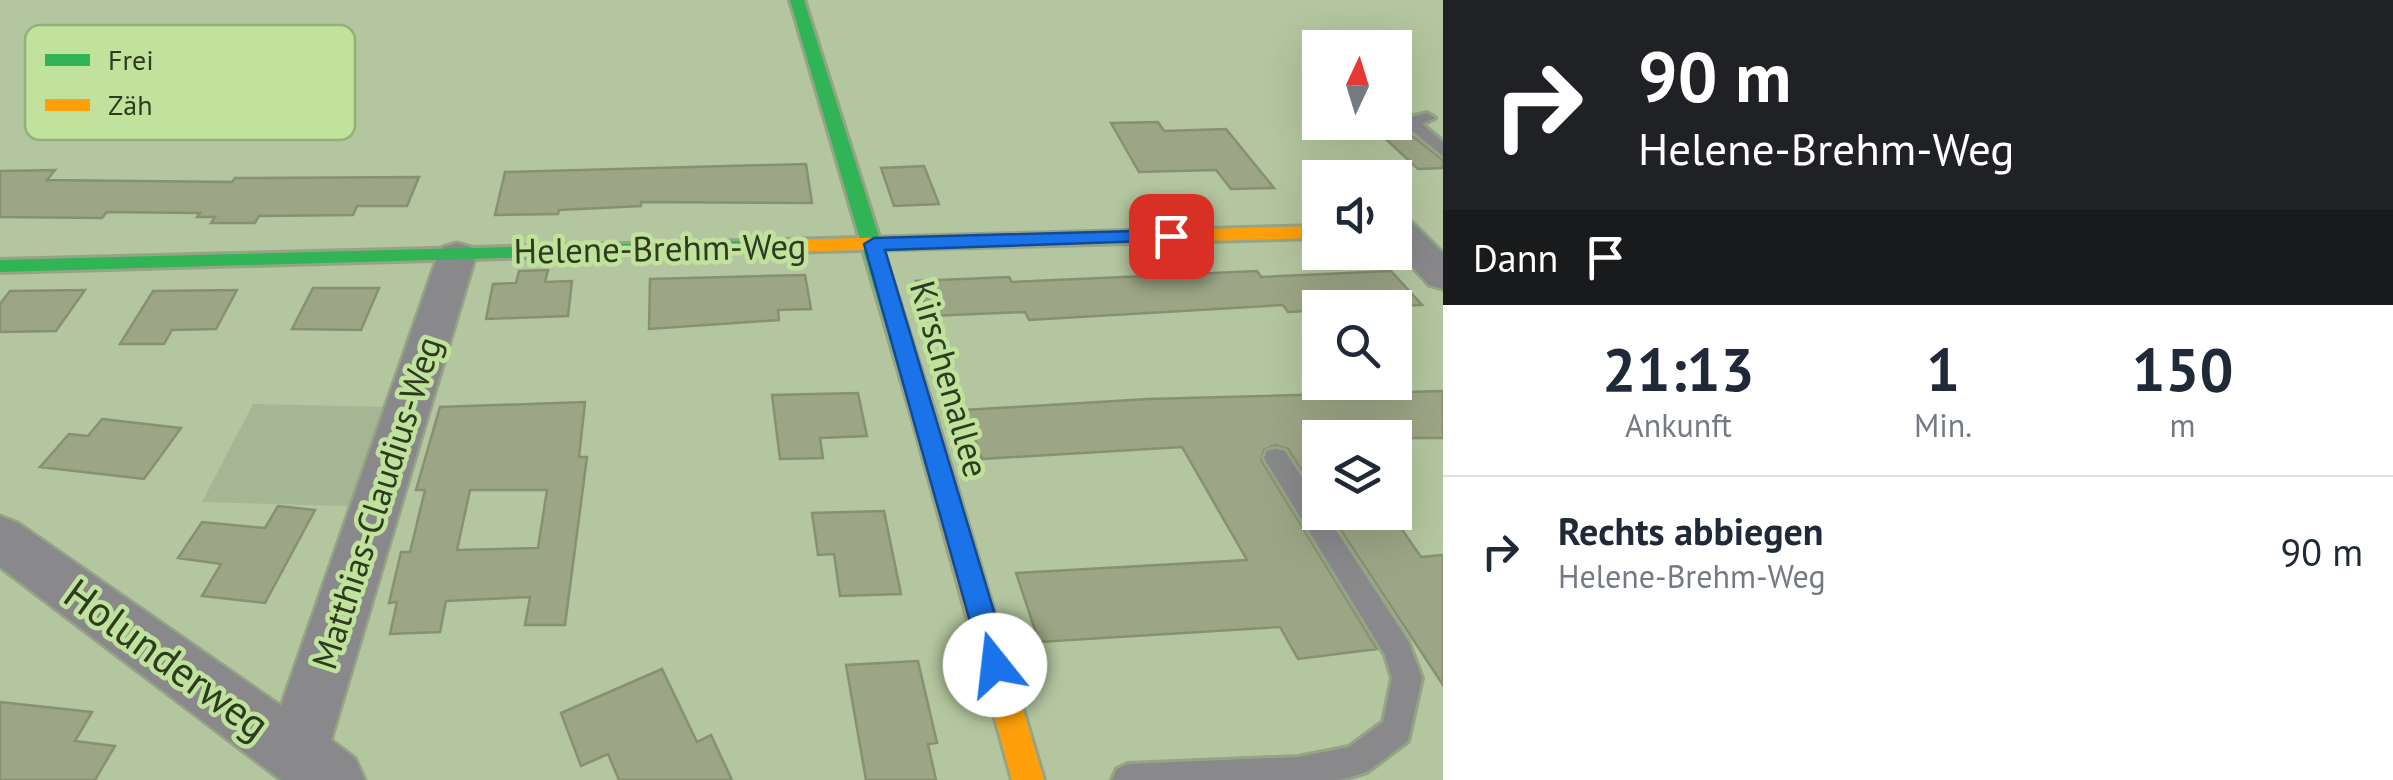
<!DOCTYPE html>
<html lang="de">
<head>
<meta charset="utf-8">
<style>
	:root { --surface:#fff; --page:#f2f2f3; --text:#1f2937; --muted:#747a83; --line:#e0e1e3 }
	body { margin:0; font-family:"PT Sans",sans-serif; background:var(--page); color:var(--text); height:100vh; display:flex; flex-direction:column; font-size:38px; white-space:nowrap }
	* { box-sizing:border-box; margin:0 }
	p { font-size:32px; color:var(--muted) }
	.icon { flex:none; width:55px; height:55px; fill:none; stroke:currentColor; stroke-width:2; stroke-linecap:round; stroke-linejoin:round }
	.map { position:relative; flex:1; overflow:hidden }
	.details { display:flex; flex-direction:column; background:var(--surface); width:950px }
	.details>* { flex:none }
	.top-card { background:#202124; color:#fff; overflow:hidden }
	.needle { width:65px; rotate:4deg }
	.tools { position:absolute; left:1302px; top:30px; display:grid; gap:20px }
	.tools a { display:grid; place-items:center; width:110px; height:110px; border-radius:0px; background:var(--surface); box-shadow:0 10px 40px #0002; font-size:50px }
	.pin { position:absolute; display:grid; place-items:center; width:85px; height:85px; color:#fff; margin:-42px; border-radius:20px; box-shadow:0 5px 15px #0006 }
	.me { position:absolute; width:110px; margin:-55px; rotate:344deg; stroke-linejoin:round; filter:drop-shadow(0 0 8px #0008) }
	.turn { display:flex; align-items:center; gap:35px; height:210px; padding:0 30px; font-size:45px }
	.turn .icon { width:130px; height:130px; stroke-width:2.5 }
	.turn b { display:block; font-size:70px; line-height:85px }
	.then { display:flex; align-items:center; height:95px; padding:0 30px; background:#0003; gap:20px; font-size:38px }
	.eta { display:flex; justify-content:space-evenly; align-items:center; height:170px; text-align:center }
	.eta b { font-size:60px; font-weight:700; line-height:70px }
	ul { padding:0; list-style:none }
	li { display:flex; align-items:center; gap:30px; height:150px; padding:0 30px; border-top:2px solid var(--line) }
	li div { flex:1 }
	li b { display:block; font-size:38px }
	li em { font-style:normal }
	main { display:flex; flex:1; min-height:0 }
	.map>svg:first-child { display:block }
</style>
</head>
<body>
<main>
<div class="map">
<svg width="1443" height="780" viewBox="0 0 1443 780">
	<rect width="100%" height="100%" fill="#b3c69f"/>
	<!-- green -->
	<path fill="#a5b694" d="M 253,404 L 386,407 L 348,506 L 202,502 Z"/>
	<!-- building -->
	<path fill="#9ca585" stroke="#879070" stroke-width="2.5" fill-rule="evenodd" d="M 1158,122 L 1164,131 L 1226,129 L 1274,188 L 1231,189 L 1216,170 L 1139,172 L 1111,123 Z
		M 1406,131 L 1443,160 L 1443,168 L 1418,169 L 1378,132 Z
		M 806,164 L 812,203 L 641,202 L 641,206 L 559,210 L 558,214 L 495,215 L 505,172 Z
		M 924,166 L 939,204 L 894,206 L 881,168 Z
		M 55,170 L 47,180 L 232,182 L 235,178 L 419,177 L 407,206 L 357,206 L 353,215 L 259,216 L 255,223 L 211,223 L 215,217 L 197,217 L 200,213 L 107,212 L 102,218 L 0,217 L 0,171 Z
		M 548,270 L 545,282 L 572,281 L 568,316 L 486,319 L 493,284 L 516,283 L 519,271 Z
		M 1257,271 L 1261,277 L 1391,271 L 1422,305 L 1288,312 L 1283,305 L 1029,320 L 1025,312 L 929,316 L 916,281 L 1009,277 L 1012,282 Z
		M 805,275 L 811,309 L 778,310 L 779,320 L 649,329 L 650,279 Z
		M 313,288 L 379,288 L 361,330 L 292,329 Z
		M 85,290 L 56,331 L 0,332 L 0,304 L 10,291 Z
		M 237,290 L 216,329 L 172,330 L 164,344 L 120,344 L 153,291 Z
		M 1443,391 L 1443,438 L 1320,438 L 1320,499 L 1288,449 L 1275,445 L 1264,450 L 1261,460 L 1377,649 L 1298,659 L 1280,627 L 1039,642 L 1016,573 L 1247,560 L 1182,447 L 982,459 L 965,410 L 1148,399 Z
		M 858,393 L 867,436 L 820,438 L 823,458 L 780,459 L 772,395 Z
		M 585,402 L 579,457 L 587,457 L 565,625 L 525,625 L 530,597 L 446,601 L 440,632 L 390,634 L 397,602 L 389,603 L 401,552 L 410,552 L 425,490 L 416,490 L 440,407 ZM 470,490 L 547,490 L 538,548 L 457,550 Z
		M 102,419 L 181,428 L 144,479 L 40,467 L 69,434 L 88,436 Z
		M 278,506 L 315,510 L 265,603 L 202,596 L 221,564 L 178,558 L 202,522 L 265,528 Z
		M 884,511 L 901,594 L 840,596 L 834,554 L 818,555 L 812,513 Z
		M 1329,512 L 1390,512 L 1421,557 L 1443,555 L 1443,685 Z
		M 918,661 L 937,743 L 928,744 L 936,780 L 866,780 L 846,665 Z
		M 662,669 L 697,742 L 711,735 L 732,780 L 619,780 L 608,754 L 581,766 L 561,713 Z
		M 0,702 L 92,712 L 75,741 L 115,746 L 95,780 L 0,780 Z"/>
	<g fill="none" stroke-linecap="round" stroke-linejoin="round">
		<!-- lane casing -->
		<g stroke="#96a486" stroke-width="6">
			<path id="lane" d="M 1427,113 L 1435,118 L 1422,124 L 1443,142 L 1443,156 L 1405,125 L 1407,118 Z
				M 1276,449 L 1285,451 L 1320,506 L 1320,512 L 1324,512 L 1408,641 L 1422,678 L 1408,741 L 1367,772 L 1340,780 L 1112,780 L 1117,769 L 1128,764 L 1298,757 L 1349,747 L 1383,722 L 1392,678 L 1385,655 L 1264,458 L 1267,451 Z"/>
		</g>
		<!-- street casing -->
		<g stroke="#96a486" stroke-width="5">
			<path id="street" d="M 1399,219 L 1412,222 L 1443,253 L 1443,289 L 1429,285 L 1395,248 L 1395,220 Z
				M 457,243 L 471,247 L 476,255 L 331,740 L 355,758 L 365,780 L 281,780 L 0,567 L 0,516 L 18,523 L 281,706 L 438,255 L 443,247 Z"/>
		</g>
		<!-- fast casing -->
		<g stroke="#96a486" stroke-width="6">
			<path id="fast" d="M 790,0 L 804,0 L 936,417 L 932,423 L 916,423 L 912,417 Z
				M 746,241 L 753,243 L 753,251 L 0,272 L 0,260 Z"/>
		</g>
		<!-- slow casing -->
		<g stroke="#96a486" stroke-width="6">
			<path id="slow" d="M 1320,226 L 1320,238 L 746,253 L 736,247 L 746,241 Z
				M 924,408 L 932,411 L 936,417 L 1044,780 L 1012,780 L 912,417 L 916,411 Z"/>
		</g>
		<!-- lane -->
		<use href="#lane" fill="#89888a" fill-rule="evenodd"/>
		<!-- street -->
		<use href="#street" fill="#89888a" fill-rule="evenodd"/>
		<!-- fast -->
		<use href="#fast" fill="#30b455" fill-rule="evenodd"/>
		<!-- slow -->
		<use href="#slow" fill="#ff9f0a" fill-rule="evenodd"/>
	</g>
	<!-- route -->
	<path fill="#1a73e8" stroke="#114b97" stroke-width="2.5" d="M 1171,230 L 1178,232 L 1178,240 L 885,250 L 1010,665 L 1005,675 L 995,679 L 985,675 L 864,244 L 874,238 Z"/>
	<g text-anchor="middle" stroke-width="9" stroke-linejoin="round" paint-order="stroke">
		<!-- street labels -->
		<g font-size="35" fill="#2e3b1f" stroke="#c1e29d">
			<text transform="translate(660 249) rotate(-1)" y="12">Helene-Brehm-Weg</text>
			<text transform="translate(949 379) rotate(74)" y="12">Kirschenallee</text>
			<text transform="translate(377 503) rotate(-72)" y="12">Matthias-Claudius-Weg</text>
		</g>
		<!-- near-street labels -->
		<g font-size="42" fill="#2e3b1f" stroke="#c1e29d">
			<text transform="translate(167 659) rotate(36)" y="15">Holunderweg</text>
		</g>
	</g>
	<!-- legend -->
	<rect x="25" y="25" width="330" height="115" rx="15" fill="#c1e29d" stroke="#95b077" stroke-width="2.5"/>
	<rect x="45" y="54" width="45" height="12" fill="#30b455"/>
	<rect x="45" y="99" width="45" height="12" fill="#ff9f0a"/>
	<g font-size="28" fill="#2e3b1f">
		<text x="108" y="70">Frei</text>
		<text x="108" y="115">Zäh</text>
	</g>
</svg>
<div class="tools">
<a><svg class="needle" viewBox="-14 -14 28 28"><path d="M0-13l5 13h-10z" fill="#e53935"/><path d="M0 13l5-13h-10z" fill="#747a83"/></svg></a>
<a><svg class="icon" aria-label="sound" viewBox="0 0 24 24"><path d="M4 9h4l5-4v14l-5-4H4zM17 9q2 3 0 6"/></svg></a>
<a><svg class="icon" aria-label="search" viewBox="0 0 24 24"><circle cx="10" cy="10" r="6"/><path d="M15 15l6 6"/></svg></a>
<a><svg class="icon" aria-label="layers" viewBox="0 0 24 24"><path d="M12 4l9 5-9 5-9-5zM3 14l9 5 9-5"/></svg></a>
</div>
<div class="pin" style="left:1171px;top:236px;background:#d93025"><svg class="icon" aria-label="arrive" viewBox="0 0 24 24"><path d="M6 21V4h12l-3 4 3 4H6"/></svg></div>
<svg class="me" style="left:995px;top:665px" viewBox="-20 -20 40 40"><circle r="19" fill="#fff"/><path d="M0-13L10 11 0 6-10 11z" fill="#1a73e8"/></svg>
</div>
<section class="details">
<div class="top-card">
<div class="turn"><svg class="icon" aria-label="right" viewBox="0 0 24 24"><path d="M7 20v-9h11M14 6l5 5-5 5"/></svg><div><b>90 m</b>Helene-Brehm-Weg</div></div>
<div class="then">Dann<svg class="icon" aria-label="arrive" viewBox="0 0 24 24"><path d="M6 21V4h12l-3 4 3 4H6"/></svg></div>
</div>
<div class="eta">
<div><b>21:13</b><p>Ankunft</p></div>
<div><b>1</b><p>Min.</p></div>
<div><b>150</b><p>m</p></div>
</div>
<ul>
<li><svg class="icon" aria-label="right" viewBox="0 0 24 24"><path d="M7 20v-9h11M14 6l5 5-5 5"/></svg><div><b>Rechts abbiegen</b><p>Helene-Brehm-Weg</p></div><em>90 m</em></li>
</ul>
</section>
</main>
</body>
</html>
